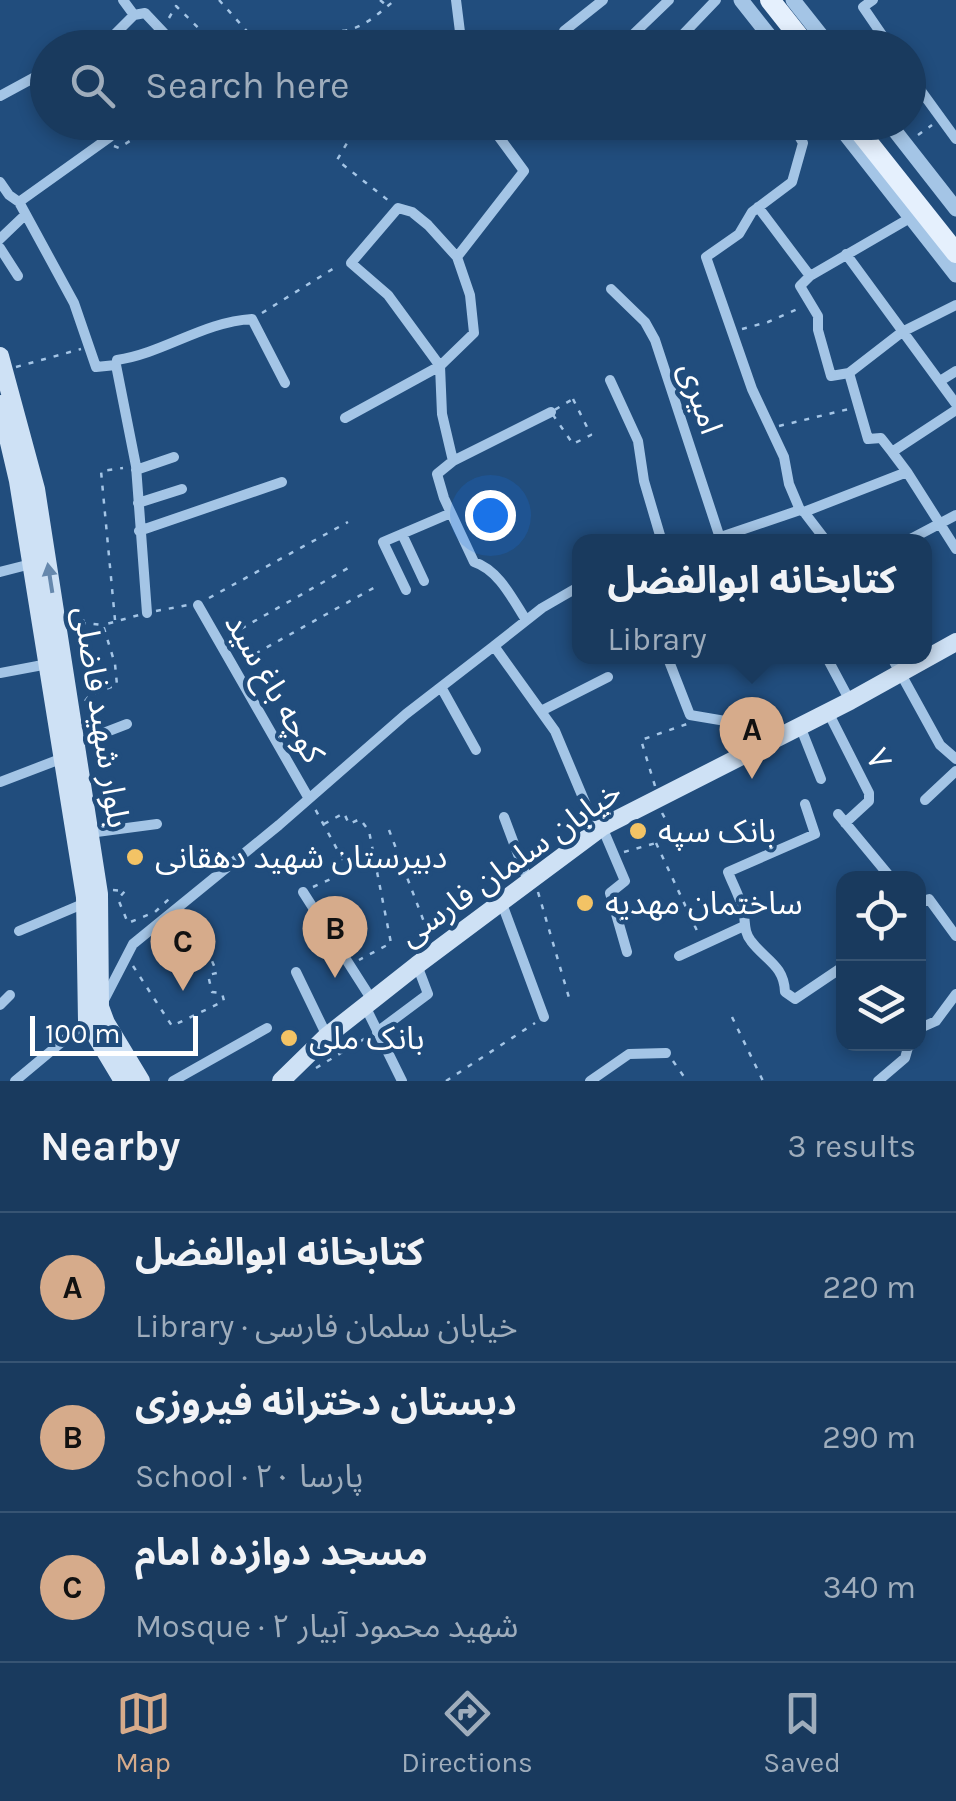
<!DOCTYPE html>
<meta charset="utf-8">
<style>
:root{--surface:#193a5e;--page:#224164;--text:#f1f3f6;--muted:#9fadbc;--line:#375473;--accent:#d6ab8b}
body{margin:0;font-family:Karla,"Noto Sans Arabic",sans-serif;background:var(--page);color:var(--text)}
.controls{position:absolute;right:30px;bottom:30px;display:grid;overflow:hidden;border-radius:20px;box-shadow:0 5px 15px #0003}
.controls button{width:90px;height:90px;display:grid;place-items:center;padding:0;border:0;border-bottom:2px solid var(--line);background:var(--surface);color:var(--text);font:50px sans-serif}
.scale{position:absolute;left:30px;bottom:25px;width:168px;box-sizing:border-box;padding-left:10px;border:5px solid #fff;border-top:0;font-size:28px;line-height:35px;white-space:nowrap;color:#fff;-webkit-text-stroke:8px #214d7d;paint-order:stroke}
.you{position:absolute;left:490px;top:515px;width:35px;height:35px;margin:-25px;border:8px solid #fff;border-radius:50%;background:#1a73e8;box-shadow:0 0 0 15px #1a73e833}
.badge{display:grid;place-items:center;width:65px;height:65px;border-radius:50%;background:var(--accent);color:#111;font-size:32px;font-weight:700}
.pin{position:absolute;translate:-50% -82px;filter:drop-shadow(0 2px 5px #0008)}
.pin::after{content:'';position:absolute;top:52px;width:35px;height:30px;background:inherit;clip-path:polygon(0 0,100% 0,50% 100%)}
.popup{position:absolute;left:572px;top:534px;width:360px;height:130px;box-sizing:border-box;display:grid;place-content:center;border-radius:20px;background:var(--surface);filter:drop-shadow(0 2px 8px #0005);font-size:32px;white-space:nowrap;color:var(--muted)}
.popup b{font-size:38px;color:var(--text)}
.popup::after{content:'';position:absolute;left:50%;top:100%;margin-left:-20px;border:20px solid transparent;border-top-color:var(--surface)}
.list{margin:0;padding:0;list-style:none}
h2{display:flex;justify-content:space-between;align-items:center;height:130px;margin:0;padding:0 40px;font-size:42px}
h2 small{font-size:32px;font-weight:400;color:var(--muted)}
.list li{display:grid;grid-template-columns:65px 1fr auto;gap:30px;align-items:center;box-sizing:border-box;height:150px;padding:0 40px;border-top:2px solid var(--line)}
.list b{display:block;font-size:38px;white-space:nowrap}
.list p{margin:0;font-size:32px;white-space:nowrap;color:var(--muted)}
.list em{font-size:32px;font-style:normal;color:var(--muted)}
.icon{flex:none;width:55px;height:55px;fill:none;stroke:currentColor;stroke-width:2;stroke-linecap:round;stroke-linejoin:round}
.map{position:relative;flex:none;width:956px;height:1081px;overflow:hidden}
.search{position:absolute;background:var(--surface);box-shadow:0 5px 15px #0003;left:30px;right:30px;top:30px;height:110px;display:flex;align-items:center;gap:25px;box-sizing:border-box;padding:0 35px;border-radius:55px;color:var(--muted);font-size:38px}
.sheet{height:580px;background:var(--surface)}
nav{display:flex;justify-content:space-around;align-items:center;box-sizing:border-box;height:140px;border-top:2px solid var(--line);background:var(--surface);font-size:28px;color:var(--muted)}
nav a{display:grid;justify-items:center;gap:5px}
nav .on{color:var(--accent)}
.map>svg:first-child{display:block}
.lines{fill:none;stroke-linecap:round;stroke-linejoin:round}
.path{stroke:#a4c5e6;stroke-width:2.5;stroke-dasharray:5 8;stroke-linecap:butt}
.minor{stroke:#a4c5e6;stroke-width:10}
.tertiary{stroke:#a4c5e6;stroke-width:15}
.secondary{stroke:#cee1f5;stroke-width:18}
.primary{stroke:#e5f0fd;stroke-width:20}
.oneway{fill:#6688ad}
.poi-dot{fill:#f3c365;stroke:#214d7d;stroke-width:4}
.labels{text-anchor:middle;stroke-width:9;stroke-linejoin:round;paint-order:stroke}
.street-label{font-size:32px;fill:#fff;stroke:#214d7d}
.poi-label{font-size:32px;fill:#fff;stroke:#214d7d;text-anchor:start}
</style>
<div class="map">
<svg width="956" height="1081" viewBox="0 0 956 1081">
<rect width="100%" height="100%" fill="#214d7d"/>
<g class="lines">
<path class="path" d="M219,0L262,48
M380,0L386,5
M169,18L176,6L219,48
M324,48L339,31C361,31 379,13 395,0
M345,122L353,133L337,160L389,201
M918,135L932,125
M114,146L119,148L150,128L147,122
M262,313L339,265
M742,329L768,322L800,308
M16,367L81,349
M573,399L591,435L573,444L551,412Z
M779,426L849,409
M209,598L348,522
M68,610L79,606L84,623L102,625
M156,611L188,605
M115,620L101,471L123,468
M230,635L350,567
M244,660L377,586
M85,701L90,695L117,685L115,664L103,625L139,615
M655,786L641,740L687,724
M324,824L344,813L349,824L360,819L369,831L391,943L359,960
M389,830L429,935
M656,843L700,937
M624,852L656,843L667,834L668,824L661,811
M313,887L349,871L314,807
M113,890L125,891L118,899L128,923L155,912L169,899
M538,892L570,1001
M133,966L172,1026L224,1001L222,993L212,992L208,975L217,973L212,961L206,963L183,919
M732,1017L763,1081
M673,1061L687,1081
M316,1068L369,1036
M446,1081L535,1023"/>
<path class="minor" d="M123,0L134,15
M456,0L462,48
M873,0L863,7L891,48
M564,31L603,0
M101,48L134,15L145,13L178,48
M619,48L669,0
M670,48L716,0
M908,73L956,139
M0,96L48,70
M791,122L803,143L792,182L752,212L739,234L706,257L752,389L784,457L789,484L800,510
M0,182L9,195L19,202L74,303L96,367L116,365L136,466L147,613
M19,202L110,137L103,122
M758,207L810,276
M0,239L25,215
M0,248L18,276
M846,254L956,404
M457,257L524,171L488,122
M611,289L645,322L655,340L720,538
M116,365L117,360C164,353 203,322 252,319L285,383
M849,373L831,376L818,330V316L800,286L810,276L910,218
M610,380L638,441L644,481L662,542
M940,381L956,371
M345,418L440,366L388,295L351,263L398,208L412,212L428,225L457,257L470,295L474,333L440,366L442,414L453,461L437,474L444,498L474,562C499,570 513,600 526,620
M892,452L881,438L868,439L849,373L902,332L956,305
M453,461L551,412
M136,470L174,457
M907,472L892,452L956,410
M138,503L182,489
M804,512L827,542
M139,531L282,482
M402,534L424,581
M706,542L800,510L804,512L907,472L956,549
M905,542L956,515
M0,572L31,564
M580,586L542,608L494,646L555,731L597,831
M406,590L383,542L451,513
M198,605L308,797
M667,656L690,715L785,731
M826,656L850,701
M891,656L940,745L956,759
M0,673L48,664
M441,687L476,750
M543,710L608,677
M828,712L869,793V801L845,823
M800,726L821,779
M75,744L127,724
M0,782L63,758
M925,800L956,771
M805,804L815,834L728,872C733,885 740,897 743,910C746,921 743,931 751,941C765,960 784,965 785,992L795,999L844,966
M838,814L891,878
M504,817L528,881
M602,827L625,881L610,893L627,952
M89,833L157,824
M303,892L372,1000
M501,901L544,1017
M918,904L929,899L956,936
M19,931L85,903
M679,956L744,926
M296,972L327,1036
M103,1002L133,944L279,825L406,714L494,646
M0,1005L10,995
M365,1006L402,1081
M918,1029L936,1021L956,994
M377,1032L428,994L417,965
M15,1081L87,1021
M173,1081L267,1028
M590,1081L629,1054L666,1053
M878,1081L905,1058L909,1044"/>
<path class="tertiary" d="M741,0L779,48
M793,0L831,48
M836,122L956,275
M888,122L956,209"/>
<path class="secondary" d="M0,356L36,489L99,894L100,1007L106,1023L141,1081
M0,404L18,481L85,897L87,1021L123,1081
M281,1081L327,1036L417,965L602,827L850,701L956,642"/>
<path class="primary" d="M770,0L808,48
M852,122L956,253"/>
</g>
<defs><path id="oneway-solid" d="M-6-.8H1V-3.2L6.5 0L1 3.2V.8H-6Z" transform="scale(2.5)"/></defs>
<use class="oneway" href="#oneway-solid" transform="translate(50 578) rotate(-99)"/>
<g class="poi-dot">
<circle cx="638" cy="831" r="10"/>
<circle cx="135" cy="857" r="10"/>
<circle cx="585" cy="903" r="10"/>
<circle cx="289" cy="1038" r="10"/>
</g>
<g class="labels">
<g class="street-label">
<text transform="translate(701 398) rotate(71)" y="11">امیری</text>
<text transform="translate(275 688) rotate(60)" y="11">کوچه باغ سید</text>
<text transform="translate(102 717) rotate(81)" y="11">بلوار شهید فاضلی</text>
<text transform="translate(879 759) rotate(62)" y="11">۷</text>
<text transform="translate(510 863) rotate(-35)" y="11">خیابان سلمان فارسی</text>
</g>
<g class="poi-label">
<text x="658" y="842">بانک سپه</text>
<text x="155" y="868">دبیرستان شهید دهقانی</text>
<text x="605" y="914">ساختمان مهدیه</text>
<text x="309" y="1049">بانک ملی</text>
</g>
</g>
</svg>
<div class="controls">
<button><svg class="icon" aria-label="locate" viewBox="0 0 24 24"><circle cx="12" cy="12" r="6"/><path d="M12 2v4M12 18v4M2 12h4M18 12h4"/></svg></button>
<button><svg class="icon" aria-label="layers" viewBox="0 0 24 24"><path d="M12 4l9 5-9 5-9-5zM3 14l9 5 9-5"/></svg></button>
</div>
<div class="scale">100 m</div>
<div class="you"></div>
<div class="pin badge" style="left:752px;top:779px">A</div>
<div class="popup"><b>کتابخانه ابوالفضل</b>Library</div>
<div class="pin badge" style="left:335px;top:978px">B</div>
<div class="pin badge" style="left:183px;top:991px">C</div>
<div class="search"><svg class="icon" aria-label="search" viewBox="0 0 24 24"><circle cx="10" cy="10" r="6"/><path d="M15 15l6 6"/></svg>Search here</div>
</div>
<section class="sheet">
<h2>Nearby<small>3 results</small></h2>
<ul class="list">
<li><span class="badge">A</span><div><b>کتابخانه ابوالفضل</b><p>Library · خیابان سلمان فارسی</p></div><em>220 m</em></li>
<li><span class="badge">B</span><div><b>دبستان دخترانه فیروزی</b><p>School · پارسا ۲۰</p></div><em>290 m</em></li>
<li><span class="badge">C</span><div><b>مسجد دوازده امام</b><p>Mosque · شهید محمود آبیار ۲</p></div><em>340 m</em></li>
</ul>
</section>
<nav>
<a class="on"><svg class="icon" aria-label="map" viewBox="0 0 24 24"><path d="M3 6l6-2 6 2 6-2v14l-6 2-6-2-6 2zM9 4v14M15 6v14"/></svg>Map</a>
<a><svg class="icon" aria-label="directions" viewBox="0 0 24 24"><path d="M12 3l9 9-9 9-9-9zM9 14v-3h6M13 9l2 2-2 2"/></svg>Directions</a>
<a><svg class="icon" aria-label="saved" viewBox="0 0 24 24"><path d="M7 4h10v16l-5-4-5 4z"/></svg>Saved</a>
</nav>
